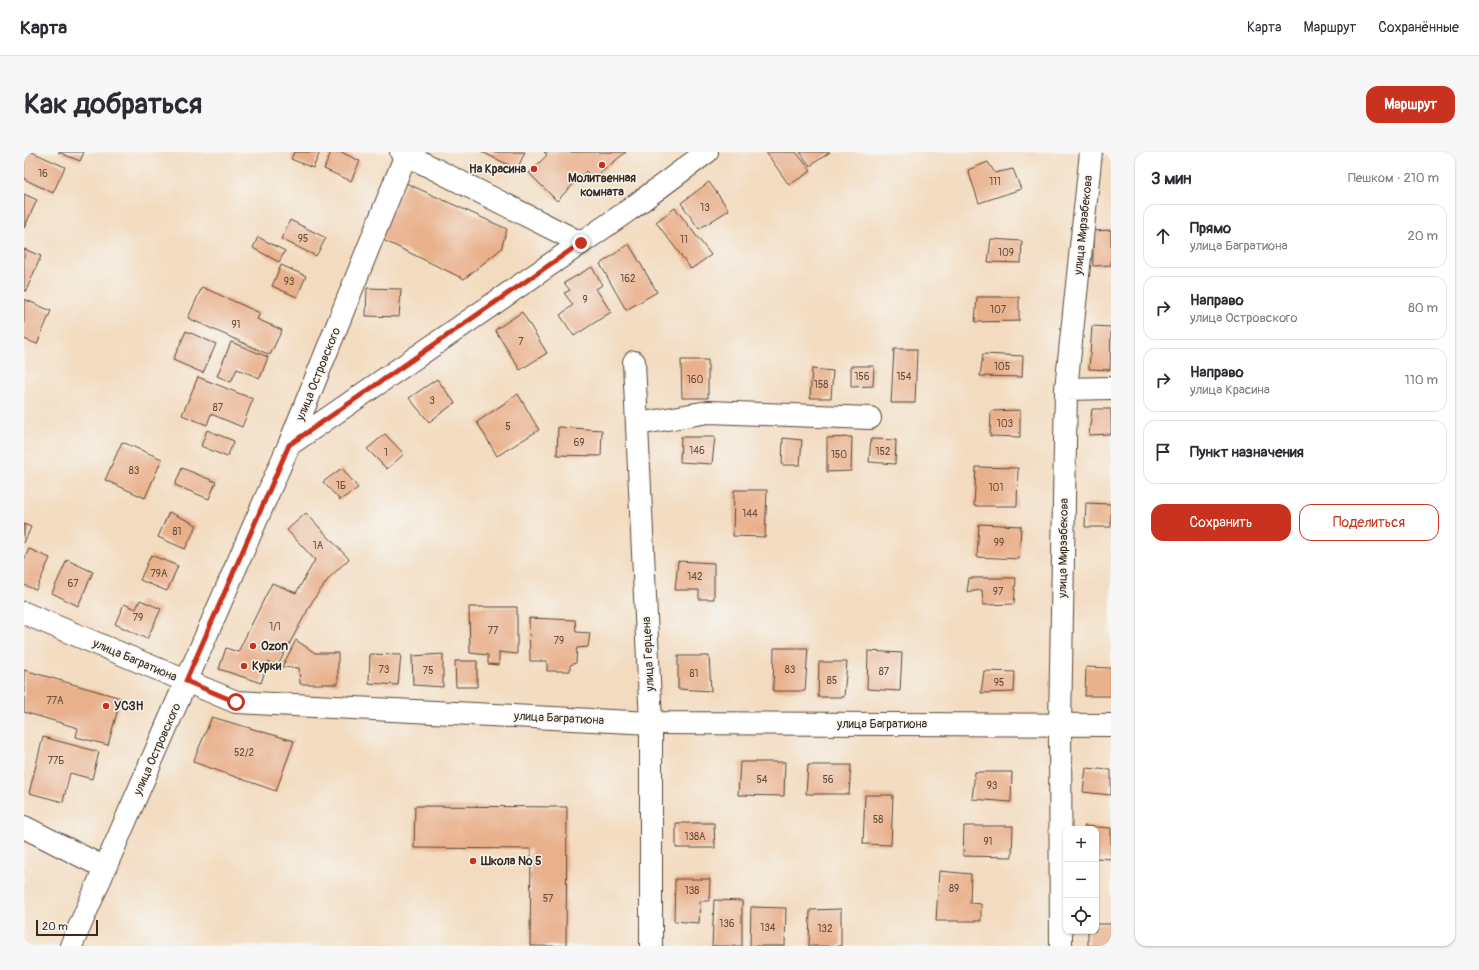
<!DOCTYPE html>
<html lang="ru">
<meta charset="utf-8">
<style>
:root{--surface:#fff;--page:#f7f7f7;--text:#2b2b33;--muted:#7c7c81;--line:#e1e1e2;--accent:#c8321e}
body{margin:0;font-family:Pangolin,sans-serif;background:var(--page);color:var(--text)}
.controls{position:absolute;right:12px;bottom:12px;display:grid;overflow:hidden;border-radius:8px;box-shadow:0 1px 3px #0004}
.controls button{width:36px;height:36px;display:grid;place-items:center;padding:0;border:0;border-bottom:1px solid var(--line);background:var(--surface);color:var(--text);font:20px sans-serif}
.scale{position:absolute;left:12px;bottom:10px;width:62px;box-sizing:border-box;padding-left:4px;border:2px solid #3b2a1e;border-top:0;font-size:11px;line-height:14px;white-space:nowrap;color:#3b2a1e;-webkit-text-stroke:3px #f6f6f2;paint-order:stroke}
.stop{position:absolute;width:12px;height:12px;margin:-9px;border:3px solid #c8321e;border-radius:50%;background:#fff}
.stop.end{background:#c8321e;border-color:#fff;box-shadow:0 1px 4px #0008}
.list{margin:0;padding:0;list-style:none}
h2{display:flex;justify-content:space-between;align-items:center;height:52px;margin:0;padding:0 16px;font-size:17px}
h2 small{font-size:13px;font-weight:400;color:var(--muted)}
.list li{display:grid;grid-template-columns:26px 1fr auto;gap:12px;align-items:center;box-sizing:border-box;height:64px;margin:0 8px 8px;padding:0 8px;border:1px solid var(--line);border-radius:12px}
.list b{display:block;font-size:15px;white-space:nowrap}
.list p{margin:0;font-size:13px;white-space:nowrap;color:var(--muted)}
.list em{font-size:13px;font-style:normal;color:var(--muted)}
.actions{display:flex;gap:8px;padding:12px 16px}
.actions a{flex:1;padding:9px 0;border:1px solid var(--accent);border-radius:12px;text-align:center;font-size:14px;color:var(--accent)}
.actions .main{background:var(--accent);color:#fff}
.icon{flex:none;width:22px;height:22px;fill:none;stroke:currentColor;stroke-width:2;stroke-linecap:round;stroke-linejoin:round}
.map{position:relative;flex:none;width:1087px;height:794px;overflow:hidden;border-radius:12px}
header{display:flex;align-items:center;gap:24px;box-sizing:border-box;height:56px;padding:0 20px;background:var(--surface);border-bottom:1px solid var(--line)}
header strong{font-size:19px}
nav{display:flex;gap:22px;margin-inline-start:auto;font-size:14px}
.intro{display:flex;align-items:center;justify-content:space-between;box-sizing:border-box;height:96px;padding:0 24px}
h1{margin:0;font-size:28px}
.button{padding:10px 18px;border-radius:12px;background:var(--accent);color:#fff;font-size:14px;font-weight:700}
main{display:flex;gap:24px;padding:0 24px}
aside{flex:1;background:var(--surface);border-radius:12px;box-shadow:0 1px 3px #0004}
.map>svg:first-child{display:block}
.building{fill:#e9b08c}
.lines{fill:none;stroke-linecap:round;stroke-linejoin:round}
.minor-casing{stroke:#574536;stroke-width:24}
.major-casing{stroke:#574536;stroke-width:24}
.minor{stroke:#fff;stroke-width:22}
.major{stroke:#fff;stroke-width:22}
.route{stroke:#c8321e;stroke-width:5}
.poi-dot{fill:#c8321e;stroke:#f6f6f2;stroke-width:1.5}
.labels{text-anchor:middle;stroke-width:3;stroke-linejoin:round;paint-order:stroke}
.number-label{font-size:10px;fill:#664c3a}
.poi-label{font-size:12px;font-weight:bold;fill:#3b2a1e;stroke:#f6f6f2;text-anchor:start}
.street-label{font-size:12px;fill:#3b2a1e;stroke:#f6f6f2}
</style>
<header>
<strong>Карта</strong>
<nav><a>Карта</a><a>Маршрут</a><a>Сохранённые</a></nav>
</header>
<div class="intro"><h1>Как добраться</h1><a class="button">Маршрут</a></div>
<main>
<div class="map">
<svg width="1087" height="794" viewBox="0 0 1087 794">
<rect width="100%" height="100%" fill="#f6f6f2"/>
<filter id="ink" filterUnits="userSpaceOnUse"><feTurbulence type="fractalNoise" baseFrequency=".025" numOctaves="2"/><feDisplacementMap in="SourceGraphic" scale="8" xChannelSelector="R" yChannelSelector="G"/><feConvolveMatrix kernelMatrix="1 2 1 2 8 2 1 2 1" color-interpolation-filters="sRGB"/></filter>
<filter id="wash" filterUnits="userSpaceOnUse"><feTurbulence type="fractalNoise" baseFrequency=".012" numOctaves="4" result="noise"/><feDisplacementMap in="SourceGraphic" scale="16" xChannelSelector="R" yChannelSelector="G"/><feGaussianBlur stdDeviation="0.9" result="paint"/><feColorMatrix in="noise" values="0 0 0 0 0 0 0 0 0 0 0 0 0 0 0 0 0 1.4 0 .05"/><feComposite in="paint" operator="in"/></filter>
<g filter="url(#wash)">
<rect width="100%" height="100%" fill="#f3dbbf"/>
<g id="blocks">
<path class="building" d="M3,0H8L41,15L29,41L0,27V6Z
M34,0H60L56,9Z
M270,0H296L289,16L267,7Z
M307,0H317L336,9L327,29L300,17Z
M458,0H501L493,17Z
M520,0H602L569,27L562,19L533,49L505,21L523,3Z
M742,0H772L787,19L765,33Z
M776,0H806L786,14Z
M964,10L971,21L989,17L997,37L955,51L944,18Z
M685,30L705,58L675,77L657,51Z
M382,31L483,77L477,97L440,127L355,86Z
M0,42L13,48L0,76Z
M651,56L687,103L667,117L632,70Z
M266,68L302,86L292,104L257,87Z
M1087,78V113L1069,114V79Z
M234,85L261,99L255,110L229,96Z
M967,87L998,89L997,111L964,110Z
M605,92L633,140L602,158L576,112Z
M0,97L17,104L2,139H0Z
M257,113L282,124L273,145L248,134Z
M568,115L578,133L572,137L587,160L550,184L536,163L549,153L540,141L546,138L540,131Z
M178,135L236,161L233,167L258,178L246,203L164,166Z
M343,136L377,137L375,165L342,164Z
M953,145H995V169L951,170Z
M0,147L27,159L13,192L0,187Z
M498,160L523,201L496,218L471,178Z
M1068,174L1087,175L1086,218L1065,217Z
M162,179L192,192L179,221L149,208Z
M207,190L244,205L236,226L213,217L207,230L193,224Z
M870,197H893L891,251H867Z
M959,202L999,204L998,225L956,224Z
M657,208H684V246H658Z
M827,214H850L849,234L827,235Z
M788,217L809,219L807,246H786Z
M174,225L229,247L218,275L187,262L183,273L158,263Z
M413,227L431,251L405,270L385,246Z
M494,242L515,278L473,304L453,270Z
M1068,257H1087V282L1065,283Z
M996,258V285L966,284L967,259Z
M534,275L578,278L577,304L533,303Z
M183,278L210,289L203,305L177,294Z
M361,282L380,302L363,317L343,297Z
M657,285H691L688,312L656,310Z
M828,285L827,319L803,320V286Z
M759,286L778,288L776,313H758Z
M847,287L872,288L871,312L845,310Z
M98,290L138,307L121,346L81,328Z
M952,315L994,316L993,354H950Z
M158,316L192,330L185,347L151,333Z
M318,316L334,336L316,348L299,330Z
M710,338H743L741,385L709,384Z
M1062,351L1087,352V375H1061Z
M145,360L173,373L161,397L134,385Z
M282,361L325,407L306,425L289,448L254,513L244,510L237,531L195,517L202,496L214,500L248,431L272,441L291,408L263,378Z
M0,372L7,375L0,391Z
M955,372L997,374L995,407L953,405Z
M5,397L26,406L12,438L0,433V408Z
M127,403L154,414L143,439L116,428Z
M43,408L69,420L54,454L28,441Z
M654,409L690,411V447H675V438H651Z
M945,426H992L990,452L959,453L958,438L943,440Z
M116,448L137,457L123,487L91,472L100,452L112,457Z
M445,455H493V502L475,500V513L464,512V503L446,501Z
M505,466L551,468L552,480L566,481L564,495L553,496L552,511L546,513V519H523V509H506Z
M272,488L291,501H314V532H276L275,516L258,515Z
M750,496H784L781,539H749Z
M844,499L878,501L876,539L843,537Z
M346,502L377,503L374,533L345,531Z
M419,502V535L389,533L388,504Z
M654,504H685L687,539L654,537Z
M431,509H453V535H432Z
M795,510H823L820,545H794Z
M1062,515L1087,516V544H1061Z
M0,518L97,546L84,593L52,585L54,576L0,560Z
M960,519L991,520L990,540L957,541Z
M188,565L270,589L252,639L169,610Z
M19,585L75,600L68,627L46,621L39,650L5,641Z
M716,610H761L760,644L714,643Z
M784,613H827L825,642H782Z
M1062,616L1087,618V643L1059,640Z
M951,620H988L987,650L948,647Z
M841,643H869L867,693L839,692Z
M391,654L543,655L542,794H506L507,697L390,696Z
M652,671H690L691,696H652Z
M940,674H989L988,705L939,704Z
M1060,674L1087,676V707L1072,706V677H1060Z
M915,719L947,722L946,751L957,752V769H912Z
M651,727H686L685,749H676L675,771L650,769Z
M690,748L718,749V794H688Z
M727,755L762,756L761,794H726Z
M817,757V794H785L786,758Z
M1072,772H1087V794H1064V779H1072Z"/>
</g>
</g>
<g filter="url(#ink)">
<use href="#blocks" fill-opacity="0" stroke="#574536" stroke-width="1"/>
<g class="lines">
<defs>
<path id="minor" d="M377,0L557,91
M610,210L627,571V794
M1042,237L1087,236
M614,272L684,260L846,266
M265,293L605,58L683,0
M0,675L81,716
M47,794L265,293L383,0
M1037,794L1036,573L1042,237L1067,0"/>
<path id="major" d="M0,461L212,550L627,571L1087,573"/>
</defs>
<use href="#minor" class="minor-casing"/>
<use href="#major" class="major-casing"/>
<use href="#minor" class="minor"/>
<use href="#major" class="major"/>
</g>
</g>
<g class="lines" filter="url(#ink)">
<path class="route" d="M212,550L162,529L265,293L557,91"/>
</g>
<g class="poi-dot">
<circle cx="578" cy="13" r="4"/>
<circle cx="510" cy="17" r="4"/>
<circle cx="229" cy="494" r="4"/>
<circle cx="220" cy="514" r="4"/>
<circle cx="82" cy="554" r="4"/>
<circle cx="449" cy="709" r="4"/>
</g>
<g class="labels">
<g class="number-label">
<text x="19" y="25">16</text>
<text x="971" y="33">111</text>
<text x="681" y="59">13</text>
<text x="279" y="90">95</text>
<text x="660" y="91">11</text>
<text x="982" y="104">109</text>
<text x="604" y="130">162</text>
<text x="265" y="133">93</text>
<text x="561" y="151">9</text>
<text x="974" y="161">107</text>
<text x="212" y="176">91</text>
<text x="497" y="193">7</text>
<text x="978" y="218">105</text>
<text x="838" y="228">156</text>
<text x="880" y="228">154</text>
<text x="671" y="231">160</text>
<text x="797" y="236">158</text>
<text x="408" y="252">3</text>
<text x="194" y="259">87</text>
<text x="981" y="275">103</text>
<text x="484" y="278">5</text>
<text x="555" y="294">69</text>
<text x="673" y="302">146</text>
<text x="859" y="303">152</text>
<text x="362" y="304">1</text>
<text x="815" y="306">150</text>
<text x="110" y="322">83</text>
<text x="317" y="337">1Б</text>
<text x="972" y="339">101</text>
<text x="726" y="365">144</text>
<text x="153" y="383">81</text>
<text x="975" y="394">99</text>
<text x="294" y="397">1А</text>
<text x="135" y="425">79А</text>
<text x="671" y="428">142</text>
<text x="49" y="435">67</text>
<text x="974" y="443">97</text>
<text x="114" y="469">79</text>
<text x="251" y="478">1/1</text>
<text x="469" y="482">77</text>
<text x="535" y="492">79</text>
<text x="360" y="521">73</text>
<text x="766" y="521">83</text>
<text x="404" y="522">75</text>
<text x="860" y="523">87</text>
<text x="670" y="525">81</text>
<text x="808" y="532">85</text>
<text x="975" y="534">95</text>
<text x="31" y="552">77А</text>
<text x="220" y="604">52/2</text>
<text x="32" y="612">77Б</text>
<text x="738" y="631">54</text>
<text x="804" y="631">56</text>
<text x="968" y="637">93</text>
<text x="854" y="671">58</text>
<text x="671" y="688">138А</text>
<text x="964" y="693">91</text>
<text x="930" y="740">89</text>
<text x="668" y="742">138</text>
<text x="524" y="750">57</text>
<text x="703" y="775">136</text>
<text x="744" y="779">134</text>
<text x="801" y="780">132</text>
</g>
<g class="poi-label">
<text x="502" y="21" text-anchor="end">На Красина</text>
<text x="578" y="30" text-anchor="middle">Молитвенная<tspan x="578" dy="14">комната</tspan></text>
<text x="237" y="498">Ozon</text>
<text x="228" y="518">Курки</text>
<text x="90" y="558">УСЗН</text>
<text x="457" y="713">Школа № 5</text>
</g>
<g class="street-label">
<text transform="translate(1059 73) rotate(-84)" y="4">улица Мирзабекова</text>
<text transform="translate(294 222) rotate(-68)" y="4">улица Островского</text>
<text transform="translate(1039 396) rotate(-89)" y="4">улица Мирзабекова</text>
<text transform="translate(624 502) rotate(-93)" y="4">улица Герцена</text>
<text transform="translate(111 508) rotate(23)" y="4">улица Багратиона</text>
<text transform="translate(535 566) rotate(3)" y="4">улица Багратиона</text>
<text x="858" y="576">улица Багратиона</text>
<text transform="translate(133 597) rotate(-66)" y="4">улица Островского</text>
</g>
</g>
</svg>
<div class="controls">
<button>+</button>
<button>−</button>
<button><svg class="icon" aria-label="locate" viewBox="0 0 24 24"><circle cx="12" cy="12" r="6"/><path d="M12 2v4M12 18v4M2 12h4M18 12h4"/></svg></button>
</div>
<div class="scale">20 m</div>
<div class="stop" style="left:212px;top:550px"></div>
<div class="stop end" style="left:557px;top:91px"></div>
</div>
<aside>
<h2>3 мин<small>Пешком · 210 m</small></h2>
<ul class="list">
<li><svg class="icon" aria-label="ahead" viewBox="0 0 24 24"><path d="M12 20V5M6 11l6-6 6 6"/></svg><div><b>Прямо</b><p>улица Багратиона</p></div><em>20 m</em></li>
<li><svg class="icon" aria-label="right" viewBox="0 0 24 24"><path d="M7 20v-9h11M14 6l5 5-5 5"/></svg><div><b>Направо</b><p>улица Островского</p></div><em>80 m</em></li>
<li><svg class="icon" aria-label="right" viewBox="0 0 24 24"><path d="M7 20v-9h11M14 6l5 5-5 5"/></svg><div><b>Направо</b><p>улица Красина</p></div><em>110 m</em></li>
<li><svg class="icon" aria-label="arrive" viewBox="0 0 24 24"><path d="M6 21V4h12l-3 4 3 4H6"/></svg><div><b>Пункт назначения</b></div></li>
</ul>
<div class="actions"><a class="main">Сохранить</a><a>Поделиться</a></div>
</aside>
</main>
